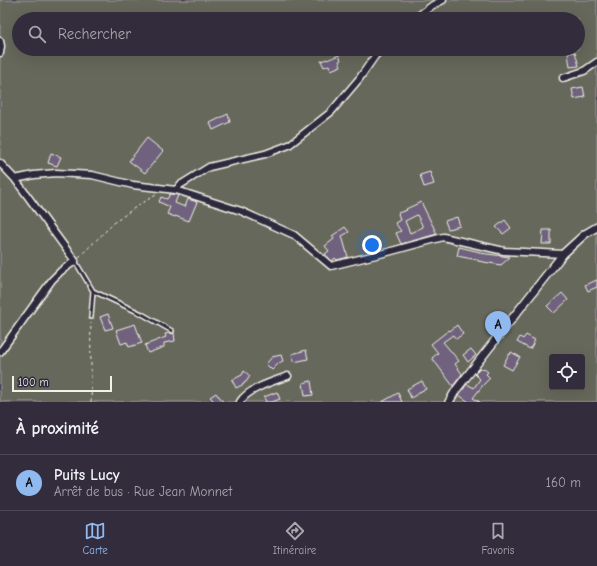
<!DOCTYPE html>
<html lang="fr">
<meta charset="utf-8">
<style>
:root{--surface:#322c3c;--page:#3d3847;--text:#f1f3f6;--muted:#a8a7af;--line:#4d4856;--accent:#90b9f0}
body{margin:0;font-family:"Comic Neue",sans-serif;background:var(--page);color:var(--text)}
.controls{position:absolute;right:12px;bottom:12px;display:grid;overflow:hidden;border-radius:4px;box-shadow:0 4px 16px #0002}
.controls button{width:36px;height:36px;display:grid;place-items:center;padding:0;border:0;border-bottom:1px solid var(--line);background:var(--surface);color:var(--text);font:20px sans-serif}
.scale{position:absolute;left:12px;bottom:10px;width:100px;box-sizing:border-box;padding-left:4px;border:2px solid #f4f1e8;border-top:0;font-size:11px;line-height:14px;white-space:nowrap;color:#f4f1e8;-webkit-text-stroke:3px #2f2a3d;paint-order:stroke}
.you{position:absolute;left:372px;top:245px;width:14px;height:14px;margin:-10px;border:3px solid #fff;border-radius:50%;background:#1a73e8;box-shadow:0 0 0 6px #1a73e833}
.badge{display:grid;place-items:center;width:26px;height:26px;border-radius:50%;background:var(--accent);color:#111;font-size:13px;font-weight:700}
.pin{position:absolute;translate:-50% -33px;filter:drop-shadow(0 1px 2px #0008)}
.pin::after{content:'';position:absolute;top:21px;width:14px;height:12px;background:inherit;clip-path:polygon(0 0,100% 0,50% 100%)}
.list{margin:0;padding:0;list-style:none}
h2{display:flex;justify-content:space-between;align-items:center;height:52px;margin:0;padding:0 16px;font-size:17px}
h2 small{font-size:13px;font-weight:400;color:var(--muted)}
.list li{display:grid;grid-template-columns:26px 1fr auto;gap:12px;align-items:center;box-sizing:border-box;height:56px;padding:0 16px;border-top:1px solid var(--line)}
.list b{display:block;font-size:15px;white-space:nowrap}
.list p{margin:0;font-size:13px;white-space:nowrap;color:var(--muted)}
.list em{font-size:13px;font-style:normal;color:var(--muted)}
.icon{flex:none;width:22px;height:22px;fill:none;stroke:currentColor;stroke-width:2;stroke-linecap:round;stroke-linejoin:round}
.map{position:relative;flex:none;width:597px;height:402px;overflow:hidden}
.search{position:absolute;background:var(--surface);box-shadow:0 4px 16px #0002;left:12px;right:12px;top:12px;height:44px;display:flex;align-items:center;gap:10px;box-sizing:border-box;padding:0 14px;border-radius:22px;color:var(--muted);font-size:15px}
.sheet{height:108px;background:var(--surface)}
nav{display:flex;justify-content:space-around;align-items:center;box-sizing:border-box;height:56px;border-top:1px solid var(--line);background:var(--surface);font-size:11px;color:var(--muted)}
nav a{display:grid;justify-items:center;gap:2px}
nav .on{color:var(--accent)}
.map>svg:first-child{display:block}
.green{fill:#65685a;stroke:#acaca1;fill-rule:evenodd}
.building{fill:#70627e;stroke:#f4f1e8;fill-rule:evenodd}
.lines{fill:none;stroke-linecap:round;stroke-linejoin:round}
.service-casing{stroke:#f4f1e8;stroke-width:6}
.minor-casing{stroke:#f4f1e8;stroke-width:9}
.tertiary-casing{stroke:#f4f1e8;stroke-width:10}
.path{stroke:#f4f1e8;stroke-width:1;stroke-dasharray:3 3;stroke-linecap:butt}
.service{stroke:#2f2a3d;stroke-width:3}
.minor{stroke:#2f2a3d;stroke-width:6}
.tertiary{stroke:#2f2a3d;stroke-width:7}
</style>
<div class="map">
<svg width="597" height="402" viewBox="0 0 597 402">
<rect width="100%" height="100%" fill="#423b50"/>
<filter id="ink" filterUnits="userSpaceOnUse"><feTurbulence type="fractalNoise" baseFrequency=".025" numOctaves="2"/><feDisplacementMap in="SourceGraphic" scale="8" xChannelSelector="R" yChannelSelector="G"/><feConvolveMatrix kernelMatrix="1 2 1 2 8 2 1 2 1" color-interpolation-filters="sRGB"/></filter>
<g filter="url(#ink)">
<path class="green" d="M0,0H597V402H0ZM19,19H578V49H19ZM552,357H582V387H552Z"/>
<path class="building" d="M575,52L579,66L570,67L568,53Z
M339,55L341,60L339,61L341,66L331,70L329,65L324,67L321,61L327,59V60Z
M583,87L585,97L574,99L572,89Z
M228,114L230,122L213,130L210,123Z
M147,138L163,151L145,173L129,161Z
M51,153L61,157L57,166L48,163Z
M430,172L434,184L424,187L420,175Z
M170,194L178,195L175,203L185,207L188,199L197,202L189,221L175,216V217L167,214L170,207L159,202L161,197L167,199Z
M421,202L437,234L401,244L396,233L401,231L395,223L400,220L398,213L407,210L406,209ZM417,215L423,227L410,233L405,221Z
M457,217L460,226L448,229L445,221Z
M505,220L511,228L503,234L496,227Z
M345,227L349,232L342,236L348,257L337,260L335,258L332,261L325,254L329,251L325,246L334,239L332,236Z
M543,230H551V244H542Z
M459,247L480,252V253L510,257L501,265L478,261V260L457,256Z
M597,280V287L588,291L585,285Z
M562,293L568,300L554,313L547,306Z
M108,314L113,328L105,330L100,317Z
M135,324L142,343L129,347L127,342L121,344L116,330Z
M457,325L463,334L456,339L453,335L443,342L459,361L455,364L462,374L453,386L432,358L438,353L431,344L449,330L450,331Z
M170,333H174L175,341L164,343V347L148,353L145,345L166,337L165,334Z
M526,335L535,340L530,349L517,342L520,337L523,339Z
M471,349L476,355L468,362L463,355Z
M306,350L308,359L294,362L292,354Z
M511,352L520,357L512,370L503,365L509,354L510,355Z
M281,355L283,361L279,363L272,370L266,364L272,357Z
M479,368L482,370L483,368L488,372L486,374L490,378L483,385L473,398L480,402H469L459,395L467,384L474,388L480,379L475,374Z
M244,371L250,376L246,382L244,383V384L236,388L232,380L242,375Z
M311,381L313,395L305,396L303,383Z
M422,381L426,389L419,392V393L411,398L407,389Z
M277,392L280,399L272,402H266L264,397Z
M216,393L218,396H219L223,402H210L213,400L210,397Z
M398,393L402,402H382Z"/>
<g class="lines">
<defs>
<path id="service" d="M75,261L93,291L91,317
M93,291L142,314L172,331"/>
<path id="minor" d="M414,19L433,5L443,0
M0,41L1,46L0,53
M563,78L584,71L597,62
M0,163L15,179L75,261L61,271L52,280L0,352
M15,179L34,175L56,173L92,175L133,185L176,190L241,211L294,235L331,266L388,252L443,237L504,251L563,254
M176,190L180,185L209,167L265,154L289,145L331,112L359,79L375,56L382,49
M240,402C247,389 274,381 288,376"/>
<path id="tertiary" d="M449,402L456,390L563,254L585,234L597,227"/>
</defs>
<use href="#service" class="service-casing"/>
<use href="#minor" class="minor-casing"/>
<use href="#tertiary" class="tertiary-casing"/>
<path class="path" d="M79,257L115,222L140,204L156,195
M91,402C92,376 90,349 91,323"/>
<use href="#service" class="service"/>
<use href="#minor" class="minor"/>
<use href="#tertiary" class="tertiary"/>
</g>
</g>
</svg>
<div class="controls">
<button><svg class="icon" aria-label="locate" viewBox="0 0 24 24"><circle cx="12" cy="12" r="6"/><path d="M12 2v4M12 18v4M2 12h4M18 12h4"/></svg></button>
</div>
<div class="scale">100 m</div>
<div class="you"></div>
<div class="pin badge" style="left:498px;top:344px">A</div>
<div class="search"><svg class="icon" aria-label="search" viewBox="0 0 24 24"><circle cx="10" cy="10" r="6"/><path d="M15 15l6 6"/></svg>Rechercher</div>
</div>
<section class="sheet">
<h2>À proximité<small></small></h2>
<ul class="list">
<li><span class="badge">A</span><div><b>Puits Lucy</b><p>Arrêt de bus · Rue Jean Monnet</p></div><em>160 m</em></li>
</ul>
</section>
<nav>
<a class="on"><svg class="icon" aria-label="map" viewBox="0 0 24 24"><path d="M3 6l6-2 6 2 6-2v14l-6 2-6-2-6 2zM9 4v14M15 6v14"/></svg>Carte</a>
<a><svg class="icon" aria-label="directions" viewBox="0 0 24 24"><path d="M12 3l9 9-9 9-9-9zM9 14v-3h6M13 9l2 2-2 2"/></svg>Itinéraire</a>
<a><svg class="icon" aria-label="saved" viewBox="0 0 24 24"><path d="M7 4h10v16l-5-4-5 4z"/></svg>Favoris</a>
</nav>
